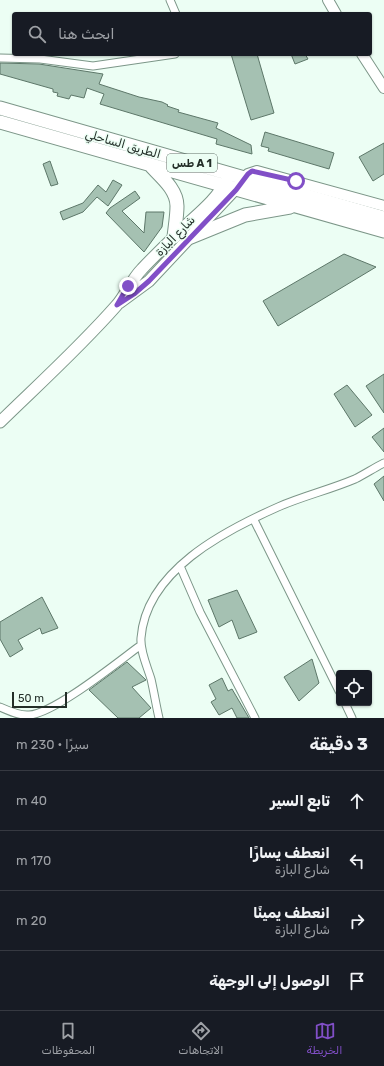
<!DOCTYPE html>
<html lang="ar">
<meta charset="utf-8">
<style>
:root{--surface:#171b24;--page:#242831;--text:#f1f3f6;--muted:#9ea1a6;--line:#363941;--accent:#814fc7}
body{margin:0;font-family:Rubik,Vazirmatn,sans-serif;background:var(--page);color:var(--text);direction:rtl}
.controls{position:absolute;right:12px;bottom:12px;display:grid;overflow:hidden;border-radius:4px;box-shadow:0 1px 3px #0004}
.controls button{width:36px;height:36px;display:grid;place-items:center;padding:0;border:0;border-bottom:1px solid var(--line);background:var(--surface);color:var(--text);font:20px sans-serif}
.scale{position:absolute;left:12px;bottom:10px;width:55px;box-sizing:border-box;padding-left:4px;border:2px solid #232e28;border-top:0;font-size:11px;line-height:14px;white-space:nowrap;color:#232e28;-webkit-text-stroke:3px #ecfef4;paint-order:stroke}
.stop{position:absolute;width:12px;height:12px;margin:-9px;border:3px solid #814fc7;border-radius:50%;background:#fff}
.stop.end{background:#814fc7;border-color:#fff;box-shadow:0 1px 4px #0008}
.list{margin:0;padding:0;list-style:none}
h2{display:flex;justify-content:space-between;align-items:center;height:52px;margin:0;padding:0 16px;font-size:17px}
h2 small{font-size:13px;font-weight:400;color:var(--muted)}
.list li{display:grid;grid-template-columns:26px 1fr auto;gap:12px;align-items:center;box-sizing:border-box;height:60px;padding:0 16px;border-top:1px solid var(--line)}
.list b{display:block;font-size:15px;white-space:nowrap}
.list p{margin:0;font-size:13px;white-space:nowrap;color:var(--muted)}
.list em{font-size:13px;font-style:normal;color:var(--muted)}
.icon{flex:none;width:22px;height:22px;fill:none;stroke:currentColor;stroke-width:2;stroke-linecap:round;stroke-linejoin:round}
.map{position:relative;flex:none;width:384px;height:718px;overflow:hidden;direction:ltr}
.search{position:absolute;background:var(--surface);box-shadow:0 1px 3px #0004;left:12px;right:12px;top:12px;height:44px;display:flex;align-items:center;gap:10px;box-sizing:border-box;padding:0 14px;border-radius:4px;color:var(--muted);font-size:15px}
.sheet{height:292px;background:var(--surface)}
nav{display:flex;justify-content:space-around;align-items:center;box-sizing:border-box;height:56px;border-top:1px solid var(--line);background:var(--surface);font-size:11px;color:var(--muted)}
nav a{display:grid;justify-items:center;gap:2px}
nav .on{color:var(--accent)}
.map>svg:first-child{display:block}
.building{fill:#a5c1b2;stroke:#5d7769}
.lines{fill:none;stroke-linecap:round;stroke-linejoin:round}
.street-casing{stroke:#7c9688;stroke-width:9}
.secondary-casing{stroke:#7c9688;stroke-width:12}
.primary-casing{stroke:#7c9688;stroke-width:13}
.highway-casing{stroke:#7c9688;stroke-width:15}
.street{stroke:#fff;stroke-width:7}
.secondary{stroke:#fff;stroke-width:10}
.primary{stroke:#fff;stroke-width:11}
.highway{stroke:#fff;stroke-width:13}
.route{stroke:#814fc7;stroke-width:5}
.labels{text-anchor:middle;stroke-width:3;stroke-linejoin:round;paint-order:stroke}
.shield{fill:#ecfef4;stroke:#5f6c65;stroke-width:1}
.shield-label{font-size:11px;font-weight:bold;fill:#232e28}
.street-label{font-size:12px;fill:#232e28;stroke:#ecfef4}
</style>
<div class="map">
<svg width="384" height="718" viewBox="0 0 384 718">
<rect width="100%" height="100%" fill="#ecfef4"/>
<path class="building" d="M231,54H257L274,113L251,120Z
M291,54H305L308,59L295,64Z
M0,63L39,64L103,74L99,84L139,97L162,102L168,105L167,106L179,110L178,112L218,123L216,128L251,145L252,154L216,144L217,139L100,104L104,94L87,88L84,98L71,95L69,99L57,96L58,93L53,92V89L0,74Z
M265,132L334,153L329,169L268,151L269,148L261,146Z
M384,143V174L373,181L359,157Z
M50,161L58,184L51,186L43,164Z
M113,180L122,185L108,206L97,197L83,212L63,220L60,212L83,203L98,185L106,192Z
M135,191L140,198L122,211L144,233L146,212H164L162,227L144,252L106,213L110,208Z
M344,254L376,267L278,326L263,301Z
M384,374V413L366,386Z
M347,385L372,415L355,427L334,394Z
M384,428V452L372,437Z
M384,476V501L374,484Z
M237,590L257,632L239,639L232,620L219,627L208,600Z
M42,597L58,628L42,634L40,628L18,640L23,649L10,657L0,639V622Z
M312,659L319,683L299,701L284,677Z
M127,662L146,680L132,687L151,708L139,718H118L89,690Z
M222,678L228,691L232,689L249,718H237L232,708L219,715L211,702L216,699L209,685Z"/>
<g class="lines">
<defs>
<path id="street" d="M170,0L176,14
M0,58L40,59L93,66L175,54
M254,520L339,691
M180,566L200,612L255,718
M345,703L352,718
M0,707C9,711 20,716 29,715C54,714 119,661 141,645
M159,718C156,705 154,692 151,679C147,666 140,651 141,638C146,571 224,531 278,507C303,496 329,490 355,479C365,474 374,468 384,463"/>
<path id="secondary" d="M328,0L336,14
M362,54L384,88
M244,178L248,174L257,171L384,206"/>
<path id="primary" d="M119,303L149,281L240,184
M0,422C39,384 80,347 116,306C126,295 131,280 142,269C155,255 169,242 183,228C199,213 216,200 227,180"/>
<path id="highway" d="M0,108L384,218
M0,122L384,231
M150,165C160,176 177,189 177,206C177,216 175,227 174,237
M191,237L245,215L290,207"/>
</defs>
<use href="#street" class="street-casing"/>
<use href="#secondary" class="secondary-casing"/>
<use href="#primary" class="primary-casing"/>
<use href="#highway" class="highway-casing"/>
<use href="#street" class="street"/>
<use href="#secondary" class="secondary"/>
<use href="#primary" class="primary"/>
<use href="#highway" class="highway"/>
</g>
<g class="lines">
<path class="route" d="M128,286L117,305L134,294L149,281L236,190L248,174L252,171L296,181"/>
</g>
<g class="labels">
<rect class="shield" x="167" y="154" width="50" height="18" rx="3"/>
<g class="shield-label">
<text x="192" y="167">طس A 1</text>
</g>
<g class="street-label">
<text transform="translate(123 144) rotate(16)" y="4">الطريق الساحلي</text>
<text transform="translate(175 236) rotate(-46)" y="4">شارع البازة</text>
</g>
</g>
</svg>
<div class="controls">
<button><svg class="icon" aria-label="locate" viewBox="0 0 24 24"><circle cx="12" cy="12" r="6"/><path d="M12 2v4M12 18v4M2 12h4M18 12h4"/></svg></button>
</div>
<div class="scale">50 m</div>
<div class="stop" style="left:296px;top:181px"></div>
<div class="stop end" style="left:128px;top:286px"></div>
<div class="search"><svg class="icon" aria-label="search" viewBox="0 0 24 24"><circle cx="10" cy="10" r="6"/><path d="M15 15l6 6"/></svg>ابحث هنا</div>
</div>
<section class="sheet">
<h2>3 دقيقة<small>سيرًا · 230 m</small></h2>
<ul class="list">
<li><svg class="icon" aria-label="ahead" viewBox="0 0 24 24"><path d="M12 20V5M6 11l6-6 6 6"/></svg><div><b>تابع السير</b></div><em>40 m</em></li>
<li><svg class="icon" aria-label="left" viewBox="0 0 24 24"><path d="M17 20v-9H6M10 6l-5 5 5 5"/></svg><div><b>انعطف يسارًا</b><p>شارع البازة</p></div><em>170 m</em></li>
<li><svg class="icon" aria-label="right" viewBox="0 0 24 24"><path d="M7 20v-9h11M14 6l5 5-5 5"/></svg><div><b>انعطف يمينًا</b><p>شارع البازة</p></div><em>20 m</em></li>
<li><svg class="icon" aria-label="arrive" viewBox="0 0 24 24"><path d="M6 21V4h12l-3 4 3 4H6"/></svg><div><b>الوصول إلى الوجهة</b></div></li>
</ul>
</section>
<nav>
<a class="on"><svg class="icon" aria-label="map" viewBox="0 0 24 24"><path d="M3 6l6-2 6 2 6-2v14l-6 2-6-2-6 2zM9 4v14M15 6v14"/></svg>الخريطة</a>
<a><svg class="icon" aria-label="directions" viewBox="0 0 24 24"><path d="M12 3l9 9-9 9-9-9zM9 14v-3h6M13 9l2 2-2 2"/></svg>الاتجاهات</a>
<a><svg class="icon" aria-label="saved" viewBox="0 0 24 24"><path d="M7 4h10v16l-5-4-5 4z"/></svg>المحفوظات</a>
</nav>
